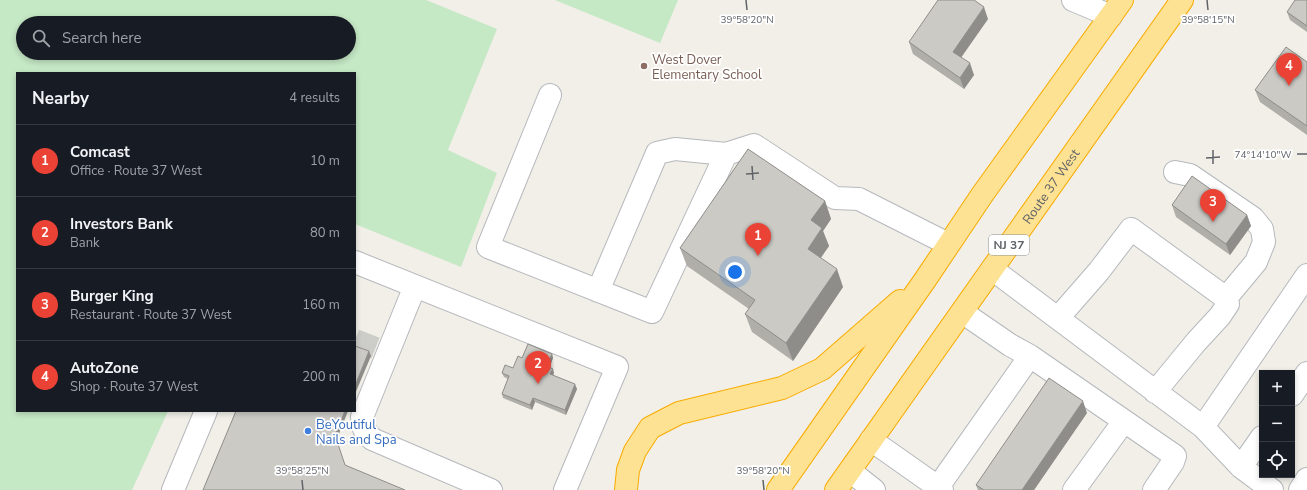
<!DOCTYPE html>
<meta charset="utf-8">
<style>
:root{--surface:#171b24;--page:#242831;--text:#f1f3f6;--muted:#9ea1a6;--line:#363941;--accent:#ea4335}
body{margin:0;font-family:"Nunito Sans",sans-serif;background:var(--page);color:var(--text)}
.controls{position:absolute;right:12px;bottom:12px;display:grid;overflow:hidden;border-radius:0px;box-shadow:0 2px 6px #0003}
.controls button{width:36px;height:36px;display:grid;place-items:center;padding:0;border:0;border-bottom:1px solid var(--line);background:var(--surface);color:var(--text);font:20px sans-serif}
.you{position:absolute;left:735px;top:272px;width:14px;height:14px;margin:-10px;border:3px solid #fff;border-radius:50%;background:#1a73e8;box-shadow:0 0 0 6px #1a73e833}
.badge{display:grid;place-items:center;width:26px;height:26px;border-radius:50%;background:var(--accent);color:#fff;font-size:13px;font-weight:700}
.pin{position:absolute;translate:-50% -33px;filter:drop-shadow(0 1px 2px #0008)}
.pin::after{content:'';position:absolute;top:21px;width:14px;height:12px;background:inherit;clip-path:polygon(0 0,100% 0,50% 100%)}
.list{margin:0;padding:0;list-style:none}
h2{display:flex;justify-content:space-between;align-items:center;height:52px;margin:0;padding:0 16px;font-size:17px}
h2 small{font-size:13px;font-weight:400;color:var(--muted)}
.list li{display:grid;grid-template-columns:26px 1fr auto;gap:12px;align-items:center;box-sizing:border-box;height:72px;padding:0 16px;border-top:1px solid var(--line)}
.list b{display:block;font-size:15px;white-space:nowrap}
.list p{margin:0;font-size:13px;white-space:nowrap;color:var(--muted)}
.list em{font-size:13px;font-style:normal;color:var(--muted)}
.icon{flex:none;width:22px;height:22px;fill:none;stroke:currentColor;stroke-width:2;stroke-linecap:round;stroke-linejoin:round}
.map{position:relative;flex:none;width:1307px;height:490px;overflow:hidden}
.search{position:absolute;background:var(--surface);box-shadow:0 2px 6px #0003;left:16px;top:16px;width:340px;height:44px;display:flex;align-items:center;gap:10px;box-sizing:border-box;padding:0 14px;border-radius:22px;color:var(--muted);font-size:15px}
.panel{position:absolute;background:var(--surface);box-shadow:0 2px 6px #0003;left:16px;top:72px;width:340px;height:340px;border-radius:0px}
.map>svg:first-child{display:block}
.green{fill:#c5e8c5;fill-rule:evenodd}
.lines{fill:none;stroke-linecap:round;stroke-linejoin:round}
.minor-tunnel{stroke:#ccccc8;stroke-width:22;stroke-dasharray:22 11;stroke-linecap:butt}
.minor-casing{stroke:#b5b8bc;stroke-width:24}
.highway-casing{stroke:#f9ab00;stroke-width:24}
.minor{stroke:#fff;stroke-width:22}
.highway{stroke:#fde293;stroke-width:22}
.wall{fill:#afaea9}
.shaded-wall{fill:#8f8d8a}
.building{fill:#cccac5;stroke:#8f8d8a}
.ticks{fill:none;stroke:#5f6368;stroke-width:1.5}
.education-dot{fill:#8d6e63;stroke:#fff;stroke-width:1.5}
.shop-dot{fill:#3f7fe0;stroke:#fff;stroke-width:1.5}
.labels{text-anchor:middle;stroke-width:3.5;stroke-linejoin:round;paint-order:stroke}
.shield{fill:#fff;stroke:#8f9295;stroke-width:1}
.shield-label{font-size:12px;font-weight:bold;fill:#5f6368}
.education-label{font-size:13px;fill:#785e54;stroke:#fff;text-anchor:start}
.street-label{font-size:13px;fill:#5f6368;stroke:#fff}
.shop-label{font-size:13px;fill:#366cbe;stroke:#fff;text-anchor:start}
.ticks-label{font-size:10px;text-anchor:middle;fill:#5f6368;stroke:#fff;stroke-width:3.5;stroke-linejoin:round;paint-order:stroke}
</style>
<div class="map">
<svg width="1307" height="490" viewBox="0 0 1307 490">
<rect width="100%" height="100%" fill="#f1efe8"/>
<path class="green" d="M0,0H426L497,29L448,150L497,173L461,267L355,224V73H17V411H168L132,490H0ZM23,23H349V53H23Z
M555,0H678L660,43Z"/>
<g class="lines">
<path class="minor-tunnel" d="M355,340L388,353"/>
<defs>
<path id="minor" d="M1073,0L1111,16
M550,95L488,247L652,312L726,154
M1175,172L1190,175L1253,218L1262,229L1264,242L1256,262L1226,298
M355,262L617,367L565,490
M992,269L1203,427L1241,467L1272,490
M415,286L362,417L364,429L372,439L491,490
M598,291L657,153L675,149L726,154L754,145L835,198L859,199L948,244
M962,312L1010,345L1030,356L1175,456L1173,462L1154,490
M1058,318L1099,271L1131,229L1226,298L1228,304L1220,316L1196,342L1155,392
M1292,395L1307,373
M1203,427L1307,275
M871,440L942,490
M1241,467L1262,437
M850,471L874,490
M938,487L1030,356
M173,490L206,411
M1074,490L1124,421
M1300,490L1307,479"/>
<g id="highway">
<path d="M626,490L628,470L635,451L650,428L679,413L782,388L822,369L900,301"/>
<path d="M778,490L925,280L982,195L1122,0"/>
<path id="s1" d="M836,490L1182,0"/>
</g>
</defs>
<use href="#minor" class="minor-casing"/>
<use href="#highway" class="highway-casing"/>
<use href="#minor" class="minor"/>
<use href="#highway" class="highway"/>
</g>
<path class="wall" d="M1307,0V32L1290,20L1287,12Z
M988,19L961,58L974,75L964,89L913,54L909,42Z
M1307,62V135L1260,102L1255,90Z
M825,201L831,219L823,231L829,246L821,258L843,287L793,361L752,332L745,314L749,309L687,266L680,248Z
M1172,205L1247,215L1251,226L1230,255L1176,217Z
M552,354L553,358L550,367L554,373L553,375L577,389L566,415L535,402L532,410L503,398L502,394L508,379L504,377L502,373L513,368L522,358Z
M1087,413L1034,490H978L976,485Z"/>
<path class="shaded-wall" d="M984,7L988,19L957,63L953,52Z
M970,63L974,75L964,89L960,78Z
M825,201L831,219L823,231L829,246L814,267L808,249L811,220Z
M1247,215L1251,226L1230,255L1226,244Z
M837,269L843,287L793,361L786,343Z
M369,351L371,356L355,394V386Z
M552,354L553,358L548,370L547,366Z
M553,369L554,373L552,378L550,374Z
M575,384L577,389L566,415L565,410Z
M533,398L535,402L532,410L530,405Z
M1083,401L1087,413L1034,490H1022Z
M345,411H348L337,439L335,435Z"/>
<path class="building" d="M938,0H974L984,7L953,52L970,63L960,78L909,42Z
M1295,0H1307V26L1287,12Z
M1286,47L1307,62V126L1255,90Z
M748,149L825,201L811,220L822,228L808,249L837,269L786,343L745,314L755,300L680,248Z
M1192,176L1247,215L1226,244L1172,205Z
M528,344L552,354L547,366L553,369L550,374L575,384L565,410L533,398L530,405L502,394L509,376L502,373L505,365L513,368L518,356L522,358Z
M355,346L369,351L355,386Z
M1049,378L1083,401L1022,490H984L976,485Z
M236,411H345L335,435L345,465L405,490H203Z"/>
<path class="ticks" d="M746,0L747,10M1207,0L1208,10M1213,150V164M1297,154H1307M1206,158L1220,157M752,166L753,180M746,174L759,173M302,480L303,490M763,480L764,490"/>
<circle class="education-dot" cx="644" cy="66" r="4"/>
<circle class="shop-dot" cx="308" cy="431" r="4"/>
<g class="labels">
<rect class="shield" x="989" y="235" width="40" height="20" rx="3"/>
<g class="shield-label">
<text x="1009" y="249">NJ 37</text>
</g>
<g class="education-label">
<text x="652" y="64">West Dover<tspan x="652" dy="15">Elementary School</tspan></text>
</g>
<g class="street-label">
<text dy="5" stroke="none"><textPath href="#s1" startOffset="372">Route 37 West</textPath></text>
</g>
<g class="shop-label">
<text x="316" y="429">BeYoutiful<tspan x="316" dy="15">Nails and Spa</tspan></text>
</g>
</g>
<g class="ticks-label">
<text x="747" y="23">39°58'20"N</text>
<text x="1208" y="23">39°58'15"N</text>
<text x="1263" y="158">74°14'10"W</text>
<text x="302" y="474">39°58'25"N</text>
<text x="763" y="474">39°58'20"N</text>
</g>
</svg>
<div class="controls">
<button>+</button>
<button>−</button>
<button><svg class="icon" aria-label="locate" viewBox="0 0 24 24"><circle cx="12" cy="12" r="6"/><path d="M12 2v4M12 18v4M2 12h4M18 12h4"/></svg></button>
</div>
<div class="you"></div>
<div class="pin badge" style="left:758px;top:256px">1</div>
<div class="pin badge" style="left:538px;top:384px">2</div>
<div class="pin badge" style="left:1213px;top:222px">3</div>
<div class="pin badge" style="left:1289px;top:86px">4</div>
<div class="search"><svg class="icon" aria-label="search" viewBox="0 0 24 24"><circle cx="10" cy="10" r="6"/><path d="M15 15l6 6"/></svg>Search here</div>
<section class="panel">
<h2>Nearby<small>4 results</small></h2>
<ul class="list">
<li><span class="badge">1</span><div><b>Comcast</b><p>Office · Route 37 West</p></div><em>10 m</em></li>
<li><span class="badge">2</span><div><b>Investors Bank</b><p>Bank</p></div><em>80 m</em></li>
<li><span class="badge">3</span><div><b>Burger King</b><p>Restaurant · Route 37 West</p></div><em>160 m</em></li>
<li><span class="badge">4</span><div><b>AutoZone</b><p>Shop · Route 37 West</p></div><em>200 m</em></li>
</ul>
</section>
</div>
